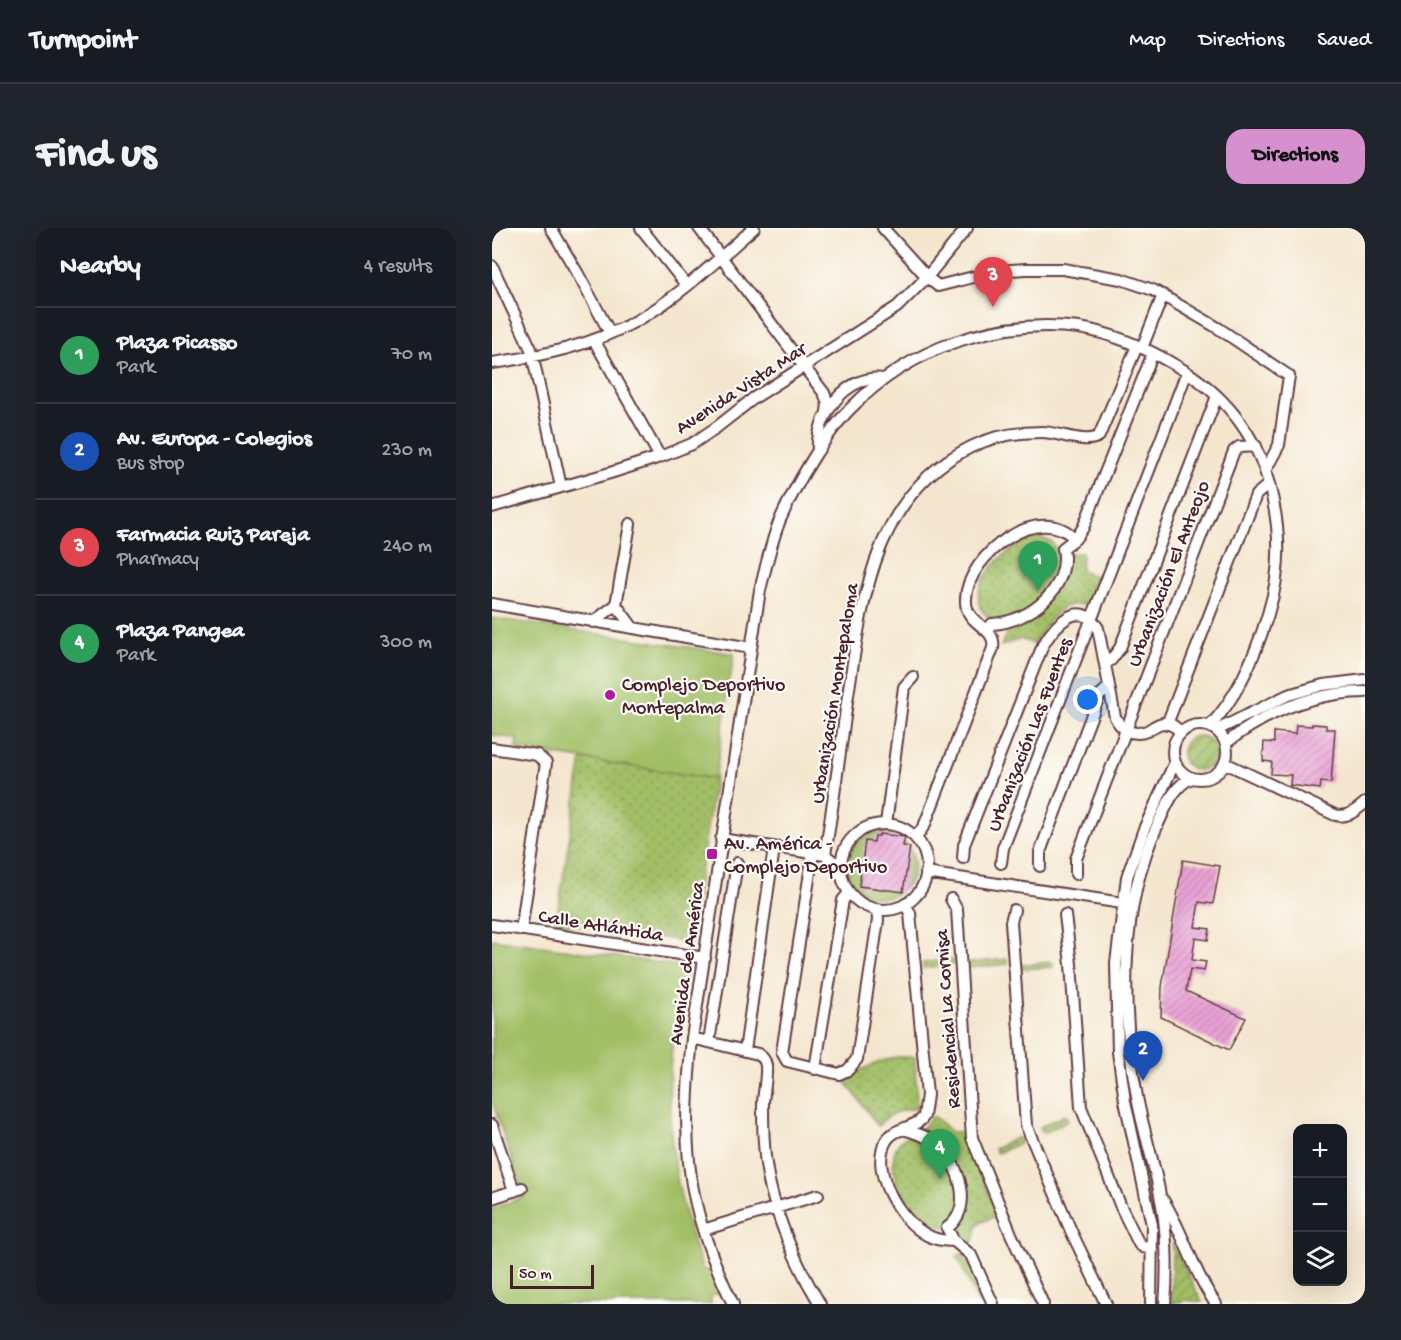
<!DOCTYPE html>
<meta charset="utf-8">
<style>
:root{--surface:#171b24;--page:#20242c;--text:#f1f3f6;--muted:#9ea1a6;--line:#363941;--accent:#d690ce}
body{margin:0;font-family:"Gochi Hand",sans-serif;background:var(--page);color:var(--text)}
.controls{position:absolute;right:18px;bottom:18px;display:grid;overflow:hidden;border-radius:12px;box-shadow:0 6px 24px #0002}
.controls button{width:54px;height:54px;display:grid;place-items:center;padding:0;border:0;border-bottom:2px solid var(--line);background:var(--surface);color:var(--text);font:30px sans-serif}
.scale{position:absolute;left:18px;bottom:15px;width:84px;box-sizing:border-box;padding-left:6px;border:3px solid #4a1f2b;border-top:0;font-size:16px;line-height:21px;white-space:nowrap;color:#4a1f2b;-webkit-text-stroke:4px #fdfcf7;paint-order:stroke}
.you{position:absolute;left:596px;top:472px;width:21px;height:21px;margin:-15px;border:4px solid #fff;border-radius:50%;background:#1a73e8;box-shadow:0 0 0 9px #1a73e833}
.badge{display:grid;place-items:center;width:39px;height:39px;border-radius:50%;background:var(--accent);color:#fff;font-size:20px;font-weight:700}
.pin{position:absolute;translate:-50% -50px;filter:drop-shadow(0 2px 3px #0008)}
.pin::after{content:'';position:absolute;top:32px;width:21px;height:18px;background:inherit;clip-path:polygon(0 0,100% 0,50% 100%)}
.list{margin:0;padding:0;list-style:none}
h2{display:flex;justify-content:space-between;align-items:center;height:78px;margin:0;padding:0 24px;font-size:26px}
h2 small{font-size:20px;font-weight:400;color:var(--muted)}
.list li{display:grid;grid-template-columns:39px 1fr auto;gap:18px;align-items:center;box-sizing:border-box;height:96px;padding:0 24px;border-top:2px solid var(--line)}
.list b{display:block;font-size:22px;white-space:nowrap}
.list p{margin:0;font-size:20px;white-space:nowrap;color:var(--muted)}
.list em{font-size:20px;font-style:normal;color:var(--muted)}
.icon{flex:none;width:33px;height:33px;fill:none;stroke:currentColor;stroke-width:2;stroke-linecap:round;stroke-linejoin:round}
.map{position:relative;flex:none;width:873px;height:1076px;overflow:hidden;border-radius:18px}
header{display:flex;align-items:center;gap:36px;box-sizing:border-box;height:84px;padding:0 30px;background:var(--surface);border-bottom:2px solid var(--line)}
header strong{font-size:28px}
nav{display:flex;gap:33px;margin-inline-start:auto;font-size:21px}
.intro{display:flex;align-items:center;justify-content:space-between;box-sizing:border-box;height:144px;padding:0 36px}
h1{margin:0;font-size:42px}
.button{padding:15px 27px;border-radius:18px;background:var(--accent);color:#111;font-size:21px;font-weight:700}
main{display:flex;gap:36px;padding:0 36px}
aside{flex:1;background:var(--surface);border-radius:18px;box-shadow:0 6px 24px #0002}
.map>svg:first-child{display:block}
.grass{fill:#a2bf66;stroke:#766f48;stroke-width:1.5}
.park{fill:url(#park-dots);stroke:#766f48;stroke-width:1.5}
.garden{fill:url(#garden-furrows);stroke:#766f48;stroke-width:1.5}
.building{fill:url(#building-hatch)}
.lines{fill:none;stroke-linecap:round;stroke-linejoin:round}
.minor-casing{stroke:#643d43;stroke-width:14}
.minor{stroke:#fff;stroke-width:10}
.poi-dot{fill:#b5179e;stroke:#fdfcf7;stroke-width:2}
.labels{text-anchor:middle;stroke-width:4.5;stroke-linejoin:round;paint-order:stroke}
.street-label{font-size:20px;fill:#4a1f2b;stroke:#fdfcf7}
.poi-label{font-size:20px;fill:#4a1f2b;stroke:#fdfcf7;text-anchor:start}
</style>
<header>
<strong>Turnpoint</strong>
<nav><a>Map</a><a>Directions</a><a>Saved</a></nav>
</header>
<div class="intro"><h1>Find us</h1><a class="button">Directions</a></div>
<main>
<aside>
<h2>Nearby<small>4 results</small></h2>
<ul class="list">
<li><span class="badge" style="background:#2e9e5b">1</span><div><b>Plaza Picasso</b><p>Park</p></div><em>70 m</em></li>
<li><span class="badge" style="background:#1a4fb4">2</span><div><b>Av. Europa - Colegios</b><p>Bus stop</p></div><em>230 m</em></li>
<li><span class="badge" style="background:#e0444e">3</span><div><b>Farmacia Ruiz Pareja</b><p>Pharmacy</p></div><em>240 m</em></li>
<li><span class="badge" style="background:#2e9e5b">4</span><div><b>Plaza Pangea</b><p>Park</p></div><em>300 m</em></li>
</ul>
</aside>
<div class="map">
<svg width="873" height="1076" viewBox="0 0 873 1076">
<defs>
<pattern id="park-dots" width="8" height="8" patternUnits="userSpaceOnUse" patternTransform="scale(1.5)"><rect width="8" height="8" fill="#a2bf66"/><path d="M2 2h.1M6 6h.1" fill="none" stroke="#869b54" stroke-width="1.8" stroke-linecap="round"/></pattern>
<pattern id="garden-furrows" width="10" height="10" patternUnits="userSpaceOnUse" patternTransform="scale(1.5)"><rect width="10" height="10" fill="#a2bf66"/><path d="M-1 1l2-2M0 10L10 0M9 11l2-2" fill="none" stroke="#869b54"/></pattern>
<pattern id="building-hatch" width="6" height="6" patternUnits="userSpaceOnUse" patternTransform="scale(1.5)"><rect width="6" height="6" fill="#e9a1d5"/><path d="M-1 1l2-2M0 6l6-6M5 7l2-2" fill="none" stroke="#bf83ad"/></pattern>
</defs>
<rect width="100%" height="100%" fill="#fdfcf7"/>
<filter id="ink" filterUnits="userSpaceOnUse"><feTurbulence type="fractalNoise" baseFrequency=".0167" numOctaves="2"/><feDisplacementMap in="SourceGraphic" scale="12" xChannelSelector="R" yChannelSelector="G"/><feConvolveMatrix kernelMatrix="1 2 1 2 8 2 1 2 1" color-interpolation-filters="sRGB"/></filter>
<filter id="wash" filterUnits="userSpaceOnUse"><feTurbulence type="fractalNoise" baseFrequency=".008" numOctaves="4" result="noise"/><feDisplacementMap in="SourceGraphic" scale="24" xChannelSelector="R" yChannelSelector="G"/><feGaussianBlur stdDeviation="1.35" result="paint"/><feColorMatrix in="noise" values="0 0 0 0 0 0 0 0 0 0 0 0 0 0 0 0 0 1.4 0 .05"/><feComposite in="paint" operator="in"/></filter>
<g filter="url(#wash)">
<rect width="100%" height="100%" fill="#f4e6ce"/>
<path class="grass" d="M0,390L242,426L223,551L24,521L25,511L0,507Z
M356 637a33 33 0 1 1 66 0a33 33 0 1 1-66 0Z
M0,711L190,738L194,743C190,765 184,788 181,811C171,889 183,968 211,1042H219L229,1065L219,1068V1076H2L0,1070V981L32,969L0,873Z
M463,731L464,736L431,740V735Z
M515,731L516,736L477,740V735Z
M560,734L561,739L529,741V737Z
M472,1025L496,1076H487L465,1028Z"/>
<path class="park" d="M547,309L560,314L568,326L590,325L589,343L608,350C606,357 604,367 599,373C594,380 580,374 572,379C559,388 550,403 542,416L529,411L509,418L518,397C510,394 499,394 493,386C468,359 521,312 547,309Z
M90,531L223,551L197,714L64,694Z
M405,829H423L425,880C408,882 397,885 386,898L354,854C369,840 384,834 405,829Z
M573,887L576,893L551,905L548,899Z
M439,889H443L459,904H474L505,987L486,996L482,1012L476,1019L469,1001C458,998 447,1000 437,995C414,984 390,938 407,915C417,903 431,905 439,889Z
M526,909L529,915L505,925L502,921Z"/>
<path class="garden" d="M690 525a17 17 0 1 1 34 0a17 17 0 1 1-34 0Z
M680,1015L710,1074L694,1072L679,1076Z"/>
<g id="blocks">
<path class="building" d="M820,496L834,497V501H843L839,555L829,554L828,561L798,557L799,547L779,546L780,534L771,533L772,514L782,515V504L803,506L804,497L820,498Z
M387,606L413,609L411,618L418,619L411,664L367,658L373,613L382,614L383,608H387Z
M691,632L728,638L721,676L707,674L703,699L718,701L716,712L703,710L700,732L714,734L712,743L698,741L694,763L754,790L737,822L669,789L670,759Z"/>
</g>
</g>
<g filter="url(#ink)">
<use href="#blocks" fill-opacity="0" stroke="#643d43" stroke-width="1.5"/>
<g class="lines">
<defs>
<path id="minor" d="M59,0L86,46L118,105
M149,0L195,58
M207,0L332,165L336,175L335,184
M391,0L435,49L446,58L505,43L533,41H571L629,51L661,62L680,73L726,100L797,148L787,217L774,241
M0,38L39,121L69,259
M102,112L168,229
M650,120L671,67
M0,135C50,128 102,117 146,92C188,68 225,32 262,0
M326,223C323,189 354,145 392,151
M0,279L118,245L168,229L200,216L225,199L262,170L405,79L435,49L475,0
M0,376L259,420
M124,377L138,296
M101,394L124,377L141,400
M495,403L500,396C538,394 579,360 571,320L583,311L591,300L661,125
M613,436L619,432L628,420L725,168
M675,496L764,267L777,256
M681 524a27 27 0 1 1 54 0a27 27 0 1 1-54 0Z
M725,502L796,467L831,457L873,452
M734,515C775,484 821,464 873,464
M0,520L45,527L54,535L29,702
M733,535L843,587C856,590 863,583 873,575
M349 639a43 43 0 1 1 86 0a43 43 0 1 1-86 0Z
M394,596L412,459L421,449
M424,610L433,596L501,420C505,397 472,399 474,370C476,327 548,272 583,311
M229,611L333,627L341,633L348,646
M321,625L290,824L295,833L347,846L356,842L365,831L386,692L385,682
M333,627C341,576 348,525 355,474C370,377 379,268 479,219C500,208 526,204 550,204C566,204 594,217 607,208L645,118
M471,630L472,617L551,417C563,397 587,369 606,400L623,489C629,501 640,509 655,503C661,500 665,495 672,495C680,495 684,500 689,504
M509,635L511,620L695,144
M548,638V624L607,468L617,459
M434,645L630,675
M584,646V631L742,223L747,219L764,218
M459,671L465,682L480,910L519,1006L551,1076
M413,676L418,685L435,867L432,888L429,892C418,901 402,900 394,913C377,943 408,993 435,1007C443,1012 452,1013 462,1013
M522,682L519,694L534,897L579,1003L614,1076
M573,687L579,736L589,879L629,979L647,1016L651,1019L660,1021
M0,697L213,730
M200,810L266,826C270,829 273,831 274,837C275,848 272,862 271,874C271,887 271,902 272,915C274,968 301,1032 328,1076
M217,814L245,635
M253,823L282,620
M323,841L351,672L357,665
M0,897L22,963
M410,901C423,904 434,908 445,916C467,935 483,980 455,1000L462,1013L479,1027L501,1076
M0,970L30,960
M671,972C692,1005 701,1044 724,1076
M211,1002L326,967
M241,1076C225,1043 211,1008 203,972C191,919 195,863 200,810L268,362C274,339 279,314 288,292C303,258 333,206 359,180C418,120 503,90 587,100C619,105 654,120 683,137C729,163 763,203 777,256C789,301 790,341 776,386C764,426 747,467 718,498
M659,1076L660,997L633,873L626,824L624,735L635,649L652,601L683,534
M673,1076C676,1043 675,999 668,967C662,934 651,902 645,869C629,780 627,679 666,596C674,579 682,557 700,550"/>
</defs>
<use href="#minor" class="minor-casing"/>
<use href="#minor" class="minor"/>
</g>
</g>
<g class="poi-dot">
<circle cx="118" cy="467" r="6"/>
<rect x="214" y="620" width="12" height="12" rx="3"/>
</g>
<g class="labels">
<g class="street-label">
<text transform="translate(248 159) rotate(-33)" y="7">Avenida Vista Mar</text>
<text transform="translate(675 345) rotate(-69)" y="7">Urbanización El Anteojo</text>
<text transform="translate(341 465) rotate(-81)" y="7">Urbanización Montepaloma</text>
<text transform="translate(536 506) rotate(-69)" y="7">Urbanización Las Fuentes</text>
<text transform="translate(109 696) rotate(9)" y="7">Calle Atlántida</text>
<text transform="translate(193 735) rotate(-82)" y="7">Avenida de América</text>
<text transform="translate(454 791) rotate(-94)" y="7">Residencial La Cornisa</text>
</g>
<g class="poi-label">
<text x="130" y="462">Complejo Deportivo<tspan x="130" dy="23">Montepalma</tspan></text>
<text x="232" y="621">Av. América -<tspan x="232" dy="23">Complejo Deportivo</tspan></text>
</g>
</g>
</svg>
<div class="controls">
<button>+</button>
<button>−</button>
<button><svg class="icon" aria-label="layers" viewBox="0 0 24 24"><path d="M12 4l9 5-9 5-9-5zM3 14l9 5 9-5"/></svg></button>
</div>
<div class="scale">50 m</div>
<div class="you"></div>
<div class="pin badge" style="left:546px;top:363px;background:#2e9e5b">1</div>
<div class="pin badge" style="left:651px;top:853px;background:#1a4fb4">2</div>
<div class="pin badge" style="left:501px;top:79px;background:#e0444e">3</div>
<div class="pin badge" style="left:448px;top:951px;background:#2e9e5b">4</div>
</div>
</main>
